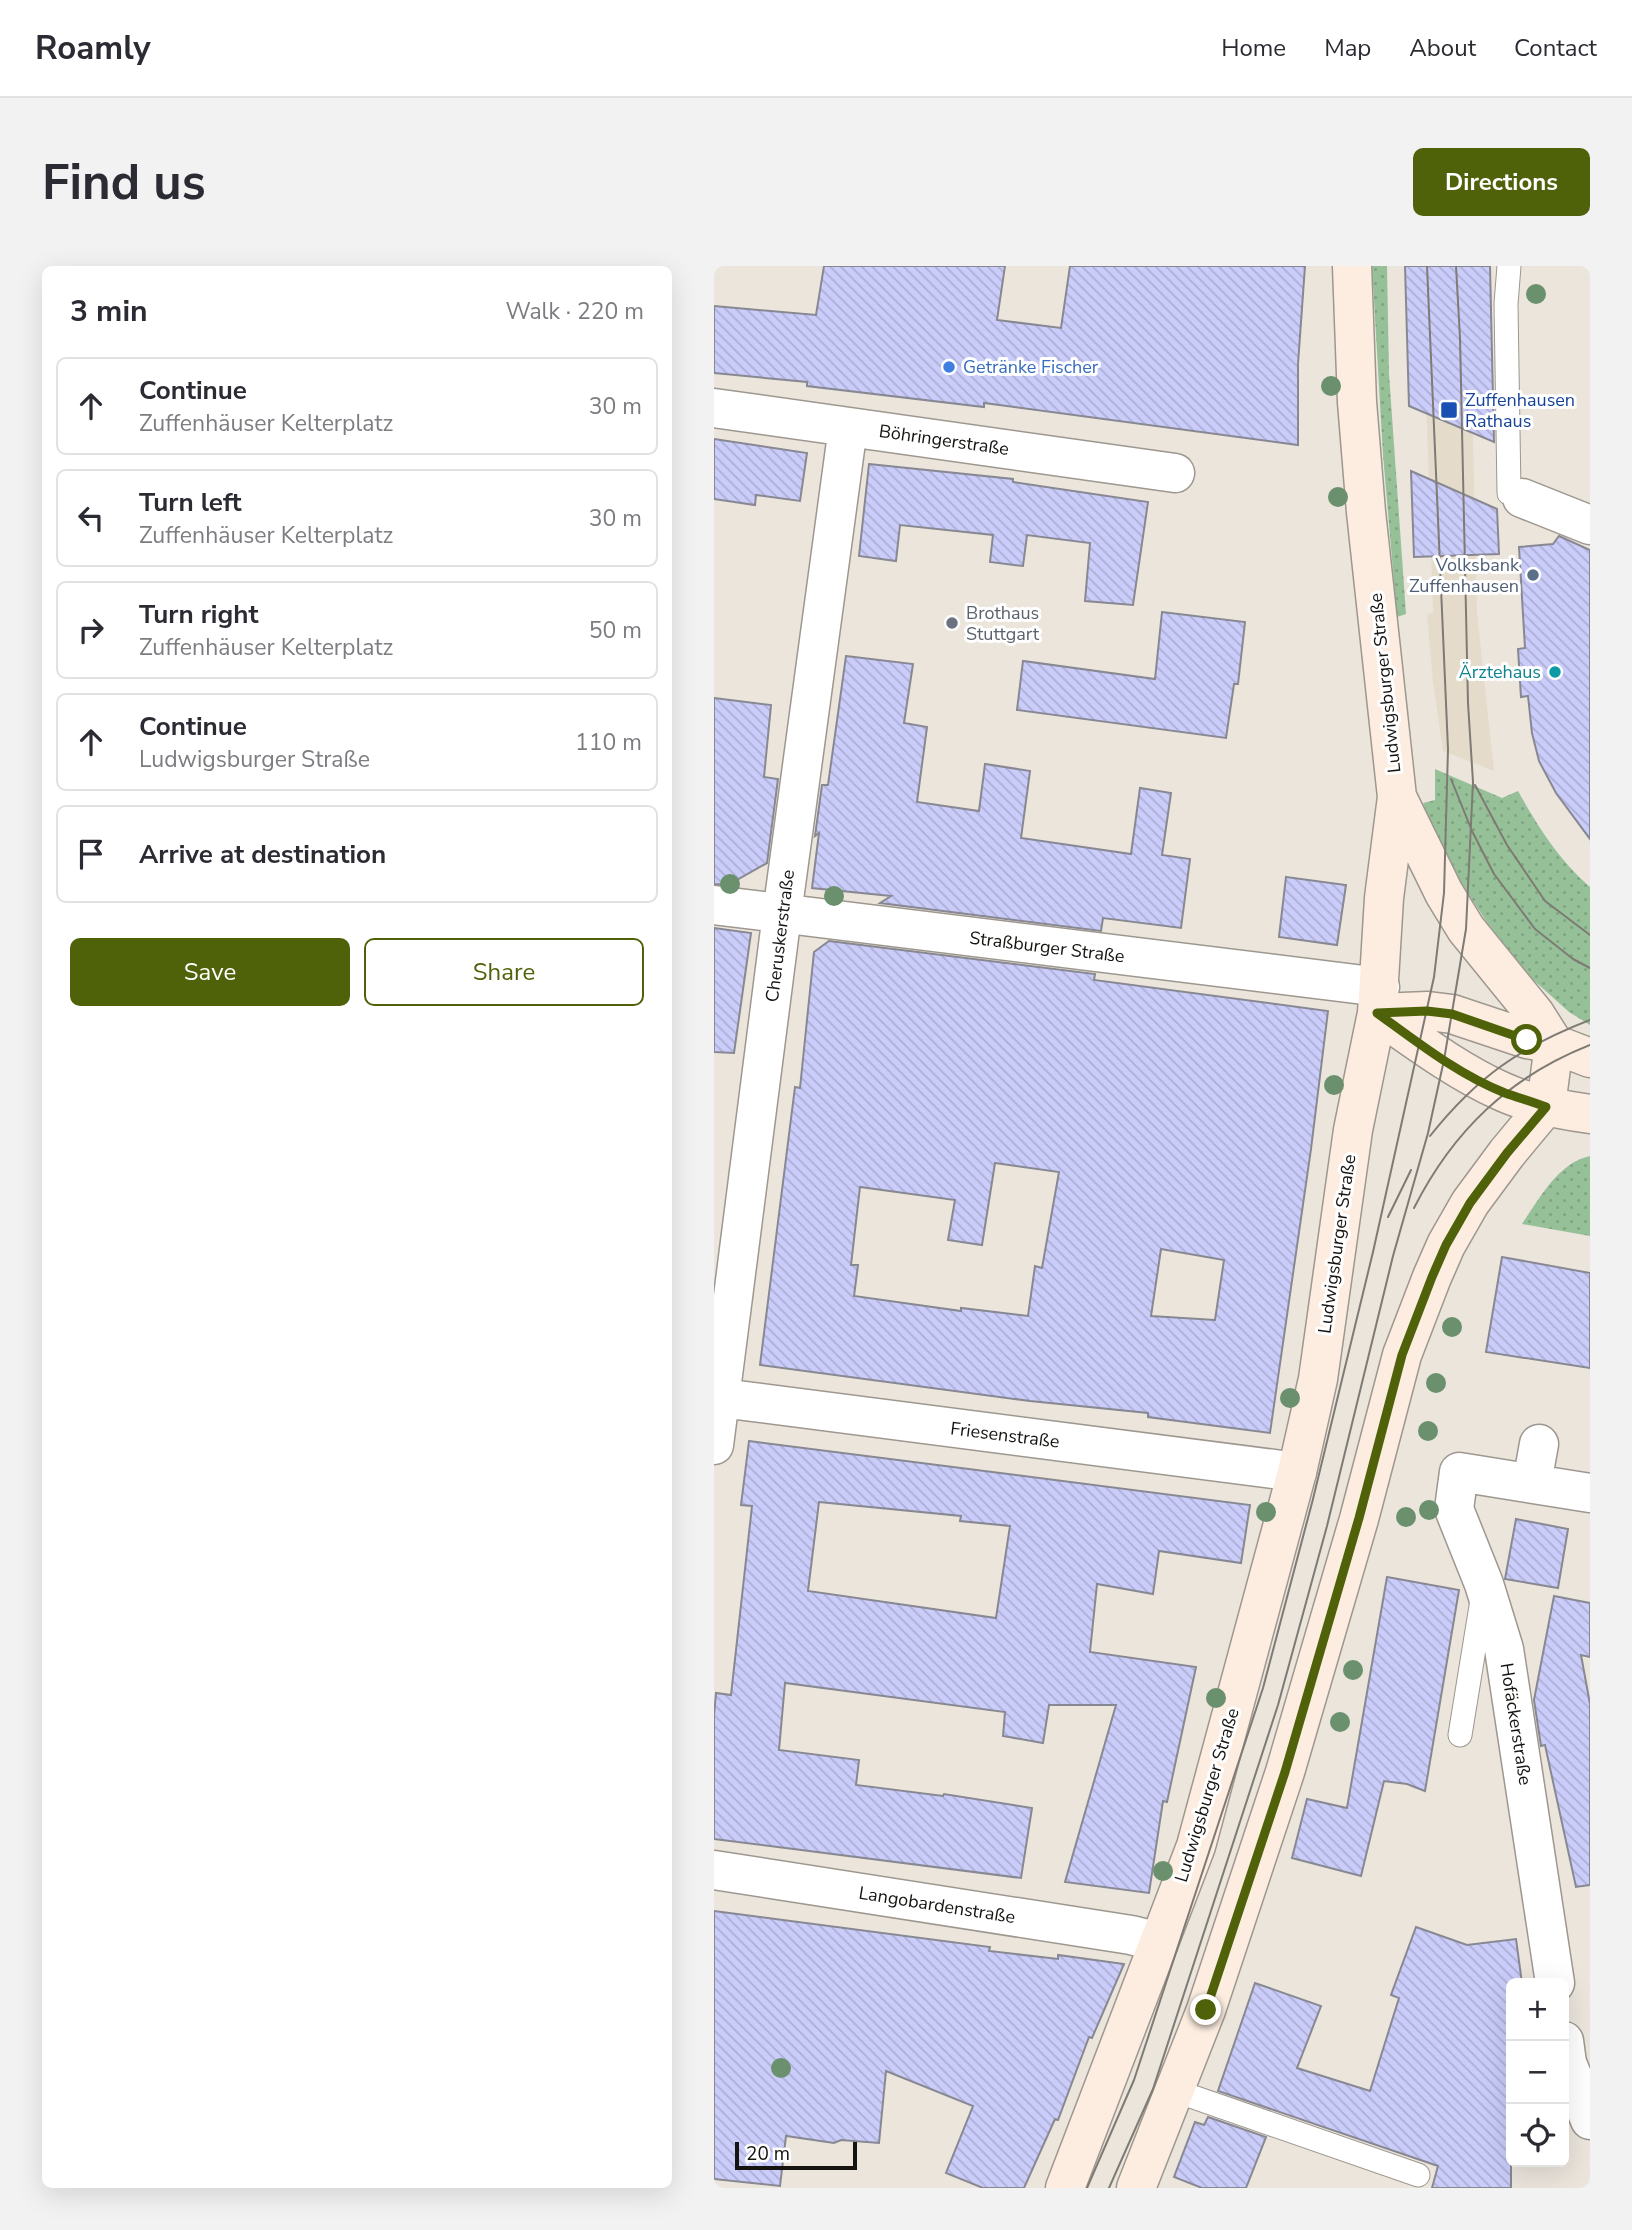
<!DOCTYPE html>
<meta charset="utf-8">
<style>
:root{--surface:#fff;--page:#f2f2f3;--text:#2b2b33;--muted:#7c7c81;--line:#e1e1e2;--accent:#4f6209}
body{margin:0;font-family:"Nunito Sans",sans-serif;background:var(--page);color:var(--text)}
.controls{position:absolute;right:21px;bottom:21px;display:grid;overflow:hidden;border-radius:10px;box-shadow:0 7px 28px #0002}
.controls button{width:63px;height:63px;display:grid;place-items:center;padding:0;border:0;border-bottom:2px solid var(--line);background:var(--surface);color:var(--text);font:35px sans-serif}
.scale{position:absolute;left:21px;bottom:18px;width:122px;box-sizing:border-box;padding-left:7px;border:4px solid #161411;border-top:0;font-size:19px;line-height:24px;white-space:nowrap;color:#161411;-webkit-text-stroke:5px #fff;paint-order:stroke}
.stop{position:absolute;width:21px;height:21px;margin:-16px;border:5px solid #4f6209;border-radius:50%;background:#fff}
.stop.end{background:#4f6209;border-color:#fff;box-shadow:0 2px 7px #0008}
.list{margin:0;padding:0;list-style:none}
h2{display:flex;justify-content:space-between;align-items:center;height:91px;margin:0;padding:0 28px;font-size:30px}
h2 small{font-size:23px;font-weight:400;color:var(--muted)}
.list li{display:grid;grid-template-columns:46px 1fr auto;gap:21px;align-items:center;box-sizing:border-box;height:98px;margin:0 14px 14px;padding:0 14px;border:2px solid var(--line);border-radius:10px}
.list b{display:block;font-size:26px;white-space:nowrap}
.list p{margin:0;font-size:23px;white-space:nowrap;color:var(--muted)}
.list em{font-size:23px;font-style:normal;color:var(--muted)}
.actions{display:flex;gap:14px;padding:21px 28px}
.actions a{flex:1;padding:16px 0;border:2px solid var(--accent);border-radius:10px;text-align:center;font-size:24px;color:var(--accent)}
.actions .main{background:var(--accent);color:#fff}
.icon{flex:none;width:38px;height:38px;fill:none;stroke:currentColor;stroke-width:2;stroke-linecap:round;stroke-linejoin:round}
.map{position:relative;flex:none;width:876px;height:1922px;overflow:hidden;border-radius:10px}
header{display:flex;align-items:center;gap:42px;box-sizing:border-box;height:98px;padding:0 35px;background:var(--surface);border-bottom:2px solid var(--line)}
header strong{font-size:33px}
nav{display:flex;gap:38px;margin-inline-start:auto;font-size:24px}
.intro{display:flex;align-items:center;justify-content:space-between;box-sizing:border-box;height:168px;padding:0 42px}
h1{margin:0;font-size:49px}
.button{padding:18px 32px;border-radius:10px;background:var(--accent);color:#fff;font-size:24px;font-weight:700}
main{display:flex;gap:42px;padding:0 42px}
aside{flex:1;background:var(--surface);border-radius:10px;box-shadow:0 7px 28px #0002}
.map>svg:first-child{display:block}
.built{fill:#e5dbcb}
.grass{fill:url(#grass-dots)}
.building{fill:url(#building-back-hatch);stroke:#888892;stroke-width:2;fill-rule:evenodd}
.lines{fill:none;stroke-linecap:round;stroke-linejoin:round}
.lane-casing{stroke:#9d978f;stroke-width:25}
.street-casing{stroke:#9d978f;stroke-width:41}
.secondary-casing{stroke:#9d978f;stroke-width:41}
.lane{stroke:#fff;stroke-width:23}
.street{stroke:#fff;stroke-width:38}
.secondary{stroke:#fdede0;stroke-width:38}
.tram{stroke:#7e7a74;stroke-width:2}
.tree{fill:#6a906d}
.route{stroke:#4f6209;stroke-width:9}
.shop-dot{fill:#3f7fe0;stroke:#fff;stroke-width:2.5}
.transit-dot{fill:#1a4fb4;stroke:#fff;stroke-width:2.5}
.service-dot{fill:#5c6f8a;stroke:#fff;stroke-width:2.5}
.worship-dot{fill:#6b7280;stroke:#fff;stroke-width:2.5}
.culture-dot{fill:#0f9aa8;stroke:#fff;stroke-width:2.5}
.labels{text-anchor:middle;stroke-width:6;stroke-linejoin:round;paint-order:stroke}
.shop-label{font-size:18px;fill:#366cbe;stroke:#fff;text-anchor:start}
.transit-label{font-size:18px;fill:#164399;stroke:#fff;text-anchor:start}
.street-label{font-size:18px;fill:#161411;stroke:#fff}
.service-label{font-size:18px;fill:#4e5e75;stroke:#fff;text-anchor:end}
.worship-label{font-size:18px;fill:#5b616d;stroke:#fff;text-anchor:start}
.culture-label{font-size:18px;fill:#0d838f;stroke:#fff;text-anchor:end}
</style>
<header>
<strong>Roamly</strong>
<nav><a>Home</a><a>Map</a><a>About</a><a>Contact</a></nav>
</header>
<div class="intro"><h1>Find us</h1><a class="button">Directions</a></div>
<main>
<aside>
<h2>3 min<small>Walk · 220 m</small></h2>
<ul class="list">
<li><svg class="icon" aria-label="ahead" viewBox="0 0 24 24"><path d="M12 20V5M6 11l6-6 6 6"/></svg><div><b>Continue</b><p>Zuffenhäuser Kelterplatz</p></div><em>30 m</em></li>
<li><svg class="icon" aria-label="left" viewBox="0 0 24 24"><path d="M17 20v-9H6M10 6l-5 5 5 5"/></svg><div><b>Turn left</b><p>Zuffenhäuser Kelterplatz</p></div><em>30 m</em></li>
<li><svg class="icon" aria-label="right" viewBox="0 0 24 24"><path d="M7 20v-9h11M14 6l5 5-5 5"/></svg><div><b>Turn right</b><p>Zuffenhäuser Kelterplatz</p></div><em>50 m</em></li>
<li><svg class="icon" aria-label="ahead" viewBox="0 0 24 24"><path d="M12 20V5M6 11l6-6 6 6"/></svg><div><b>Continue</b><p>Ludwigsburger Straße</p></div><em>110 m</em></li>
<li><svg class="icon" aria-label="arrive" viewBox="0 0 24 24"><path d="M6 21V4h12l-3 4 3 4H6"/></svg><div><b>Arrive at destination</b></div></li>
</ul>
<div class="actions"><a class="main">Save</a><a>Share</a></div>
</aside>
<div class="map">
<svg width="876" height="1922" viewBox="0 0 876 1922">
<defs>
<pattern id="grass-dots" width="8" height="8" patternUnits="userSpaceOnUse" patternTransform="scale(1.75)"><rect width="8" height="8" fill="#96c198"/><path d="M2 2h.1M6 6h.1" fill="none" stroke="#81a582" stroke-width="1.8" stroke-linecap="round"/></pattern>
<pattern id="building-back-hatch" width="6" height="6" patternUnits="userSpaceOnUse" patternTransform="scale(1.75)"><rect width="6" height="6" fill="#caccfa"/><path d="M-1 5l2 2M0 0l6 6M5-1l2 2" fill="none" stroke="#adaed5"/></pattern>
</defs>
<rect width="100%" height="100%" fill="#ebe5dc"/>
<path class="built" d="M708,0H755L763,347L780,505L729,485L719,416L713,348L719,347Z"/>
<path class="grass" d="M658,0H673L675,108L692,348L683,351L669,189Z
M721,503L788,532L804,525C824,561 845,594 876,621V759L855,746L815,710L772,655L729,589L709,537L721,534Z
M876,890V970L808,958C825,933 845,896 876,890Z"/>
<path class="building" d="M110,0H291L283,54L347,62L356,0H591L584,98V179L270,137V141L93,120V116L0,107V40L102,49Z
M691,0H776L780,176L695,140Z
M0,173L93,187L86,235L42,229L41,239L0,233Z
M155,198L299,213V216L434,236L419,339L371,335L376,277L313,269L309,300L276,296L279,269L186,259L182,295L145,290Z
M697,205L783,243L785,288L700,291Z
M845,270L876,284V573L842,527L825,495L818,467L814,430L807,431L804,383L811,382L805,281L839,278Z
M448,346L531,356L524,418H520L512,472L303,444L309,395L441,413Z
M132,390L199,398L190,457L213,461L203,536L265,545L271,498L316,505L307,572L417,588L426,522L457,527L448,589L476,593L467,662L389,652L387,665L166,637L177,630L98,622L105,567L101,570L108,519H114Z
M0,432L57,439L50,511L64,513L53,597L14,619L0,618Z
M572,611L632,619L623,679L565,671Z
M0,662L37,667L20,787L0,786Z
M115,675L381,708L380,714L614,745L597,883L556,1167L434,1151V1147L316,1135L46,1099L81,821L86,822L100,686ZM281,897L345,906L328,1002L321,1000L314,1050L247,1042V1045L140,1030L144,999H137L146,921L241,934L234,974L268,979ZM447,983L510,994L501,1054L437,1050Z
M788,991L876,1007V1102L772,1086Z
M35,1175L536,1239L527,1297L445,1285L439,1328L383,1318L376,1386L482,1401L453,1536L449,1535L435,1627L351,1616L402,1439H335L329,1477L289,1470L291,1446L71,1417L65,1484L145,1494L142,1519L229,1530L230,1528L318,1542L307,1612L0,1573V1450L2,1427L17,1429L38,1240L27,1239ZM105,1236L247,1250L246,1255L296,1260L282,1352L94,1325Z
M802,1253L854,1263L844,1322L791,1313Z
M673,1311L745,1324L711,1525L693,1518L670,1515L647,1610L578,1592L593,1533L633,1542Z
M840,1330L876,1337V1391L867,1389L876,1438V1619L862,1621L831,1479L827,1480L820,1434Z
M0,1645L276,1681L275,1685L344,1693V1689L410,1698L378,1772L375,1771L344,1854L341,1853L310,1922H269L232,1907L259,1840L172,1805L165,1877L127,1874L120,1877L72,1870L66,1920L0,1913Z
M702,1661L753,1679L802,1673L808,1717H797V1922H718L724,1900L504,1825L541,1717L607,1740L583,1802L656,1825L685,1732L677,1729Z
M494,1851L552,1871L532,1922H488L460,1911L481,1856L490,1859Z"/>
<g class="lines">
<defs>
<path id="lane" d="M795,0L792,38L795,227L808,232
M746,1469L768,1334
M462,1825L704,1909"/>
<path id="street" d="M0,142L461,207
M808,232L876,259
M0,639L666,721
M0,1131L583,1206
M0,1179L68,648L134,161
M818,1217L825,1178
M0,1604L417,1669L445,1676
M841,1717L790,1383L770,1318L740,1243L745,1206L876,1227
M850,1775L853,1797L876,1854"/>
<path id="secondary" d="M663,747C703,775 743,805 787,825C815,838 846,844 876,848
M663,747L714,745L738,748L813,773L840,778L876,792
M351,1922L482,1580L583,1206L604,1113L639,864L663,747L670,632L683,531L652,246L643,136L638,0
M422,1922L492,1744L571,1506L645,1253L688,1089L718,1011L732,979L756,937L793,887L832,840L840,778L821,748L752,663L730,627L683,531"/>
</defs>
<use href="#lane" class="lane-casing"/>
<use href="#street" class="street-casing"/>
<use href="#secondary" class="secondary-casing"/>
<use href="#lane" class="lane"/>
<use href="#street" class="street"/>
<use href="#secondary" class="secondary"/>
<path class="tram" d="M737,513L758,565L780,608L821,663L859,693L876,702
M761,519L793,579L831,635L876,669
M716,870C763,811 806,781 876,754
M700,942C739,865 795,811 876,779
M674,951L697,904
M373,1922L420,1814L549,1422L599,1233L659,986L720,711L730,627L734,483L713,0
M395,1922L439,1823L564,1439L613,1260L679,990L714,867L730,794L752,663L759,516L754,437L746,72L742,0"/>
</g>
<g class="tree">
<circle cx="822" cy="28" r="10"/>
<circle cx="617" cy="120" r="10"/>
<circle cx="624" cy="231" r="10"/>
<circle cx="16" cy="618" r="10"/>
<circle cx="120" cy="630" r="10"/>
<circle cx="620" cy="819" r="10"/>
<circle cx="738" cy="1061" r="10"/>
<circle cx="722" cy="1117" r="10"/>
<circle cx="576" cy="1132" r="10"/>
<circle cx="714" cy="1165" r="10"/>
<circle cx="715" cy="1244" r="10"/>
<circle cx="552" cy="1246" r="10"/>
<circle cx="692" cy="1251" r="10"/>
<circle cx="639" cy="1404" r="10"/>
<circle cx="502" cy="1432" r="10"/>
<circle cx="626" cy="1456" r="10"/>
<circle cx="449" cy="1605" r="10"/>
<circle cx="67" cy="1802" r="10"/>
</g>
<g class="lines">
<path class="route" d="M492,1744L571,1506L645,1252L688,1089L718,1011L732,979L756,937L793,887L832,841C819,836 805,832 791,827C745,809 703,776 663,747L713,745L738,748L813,774"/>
</g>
<circle class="shop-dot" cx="235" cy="101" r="7"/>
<rect class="transit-dot" x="726" y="135" width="18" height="18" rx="3.5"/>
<circle class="service-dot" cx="819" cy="309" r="7"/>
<circle class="worship-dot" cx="238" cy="357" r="7"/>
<circle class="culture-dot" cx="841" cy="406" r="7"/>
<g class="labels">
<g class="shop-label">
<text x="249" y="107">Getränke Fischer</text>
</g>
<g class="transit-label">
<text x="751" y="140">Zuffenhausen<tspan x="751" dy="21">Rathaus</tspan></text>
</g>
<g class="street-label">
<text transform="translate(230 174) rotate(8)" y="6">Böhringerstraße</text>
<text transform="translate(671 417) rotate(-96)" y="6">Ludwigsburger Straße</text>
<text transform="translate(66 670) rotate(-83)" y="6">Cheruskerstraße</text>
<text transform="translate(333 681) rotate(7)" y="6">Straßburger Straße</text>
<text transform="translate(623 978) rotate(-82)" y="6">Ludwigsburger Straße</text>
<text transform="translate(291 1169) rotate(7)" y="6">Friesenstraße</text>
<text transform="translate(802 1458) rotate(81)" y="6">Hofäckerstraße</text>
<text transform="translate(493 1529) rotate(-73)" y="6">Ludwigsburger Straße</text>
<text transform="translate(223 1639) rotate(9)" y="6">Langobardenstraße</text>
</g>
<g class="service-label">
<text x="805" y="305">Volksbank<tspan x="805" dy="21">Zuffenhausen</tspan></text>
</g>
<g class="worship-label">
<text x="252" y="353">Brothaus<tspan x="252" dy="21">Stuttgart</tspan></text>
</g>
<g class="culture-label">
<text x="827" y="412">Ärztehaus</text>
</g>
</g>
</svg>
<div class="controls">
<button>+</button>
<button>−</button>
<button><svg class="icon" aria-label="locate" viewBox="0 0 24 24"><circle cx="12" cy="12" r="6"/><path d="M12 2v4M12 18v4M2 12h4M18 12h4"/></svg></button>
</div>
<div class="scale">20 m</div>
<div class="stop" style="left:813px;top:774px"></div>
<div class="stop end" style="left:492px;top:1744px"></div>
</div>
</main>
